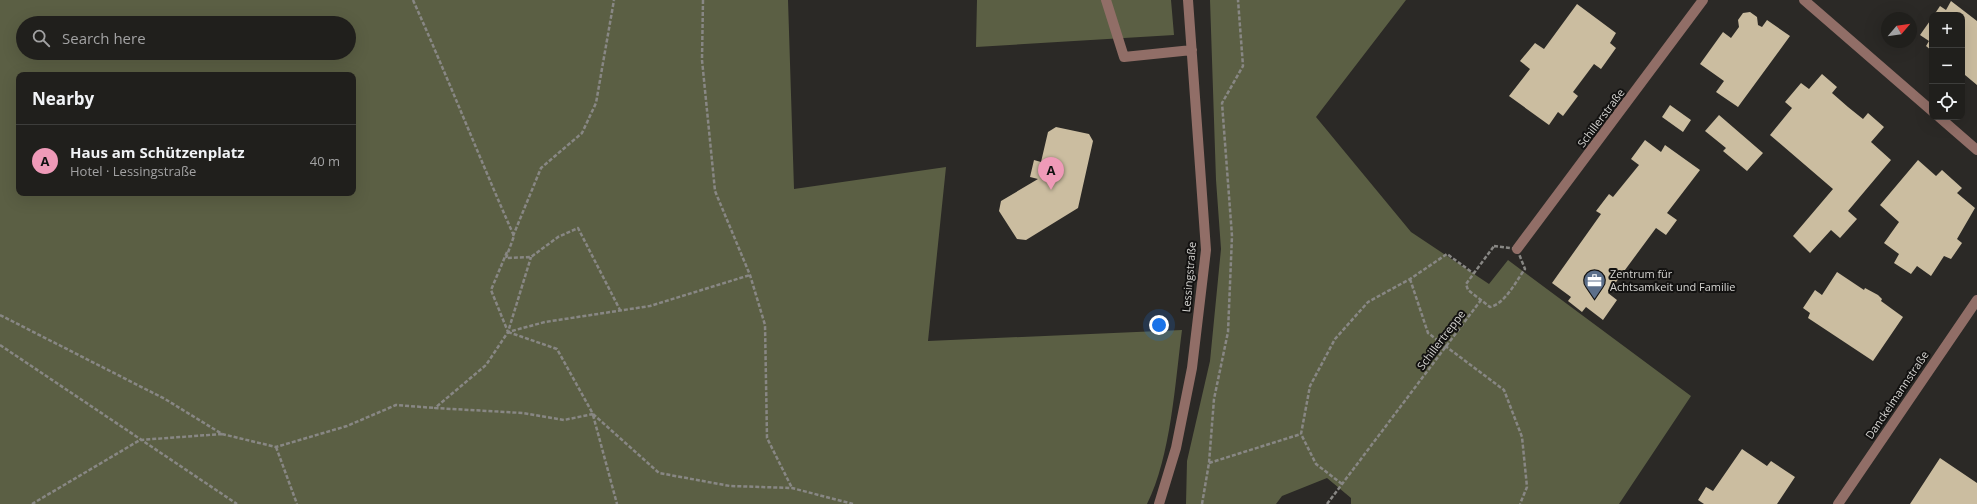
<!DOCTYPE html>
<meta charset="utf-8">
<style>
:root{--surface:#201f1c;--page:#2d2c29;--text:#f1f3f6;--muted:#a2a2a3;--line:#3d3d3b;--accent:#ef9ab8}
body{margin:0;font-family:"Open Sans",sans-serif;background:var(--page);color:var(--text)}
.controls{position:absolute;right:12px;top:12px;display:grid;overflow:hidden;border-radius:8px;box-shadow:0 4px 16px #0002}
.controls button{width:36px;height:36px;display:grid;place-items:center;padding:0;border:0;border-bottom:1px solid var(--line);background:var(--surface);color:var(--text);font:20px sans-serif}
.compass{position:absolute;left:1881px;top:12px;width:36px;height:36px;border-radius:50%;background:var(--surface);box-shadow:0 4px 16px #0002;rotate:61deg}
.you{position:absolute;left:1159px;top:325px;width:14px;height:14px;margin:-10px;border:3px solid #fff;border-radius:50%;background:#1a73e8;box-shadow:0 0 0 6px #1a73e833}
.badge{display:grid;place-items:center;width:26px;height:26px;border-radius:50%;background:var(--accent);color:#111;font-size:13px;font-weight:700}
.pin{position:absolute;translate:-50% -33px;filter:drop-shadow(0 1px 2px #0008)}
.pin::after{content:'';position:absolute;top:21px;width:14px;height:12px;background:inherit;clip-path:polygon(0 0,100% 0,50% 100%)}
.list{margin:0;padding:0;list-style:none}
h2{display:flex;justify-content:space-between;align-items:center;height:52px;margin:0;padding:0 16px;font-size:17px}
h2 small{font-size:13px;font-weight:400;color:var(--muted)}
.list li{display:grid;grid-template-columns:26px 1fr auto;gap:12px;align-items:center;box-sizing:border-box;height:72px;padding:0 16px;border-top:1px solid var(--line)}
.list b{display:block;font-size:15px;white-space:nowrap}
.list p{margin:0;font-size:13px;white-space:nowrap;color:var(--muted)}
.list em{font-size:13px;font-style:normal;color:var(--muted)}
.icon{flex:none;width:22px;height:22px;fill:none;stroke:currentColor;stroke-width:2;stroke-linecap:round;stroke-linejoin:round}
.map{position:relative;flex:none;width:1977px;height:504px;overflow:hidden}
.search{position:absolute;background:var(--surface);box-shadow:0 4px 16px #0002;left:16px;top:16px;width:340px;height:44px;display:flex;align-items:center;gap:10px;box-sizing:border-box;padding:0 14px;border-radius:22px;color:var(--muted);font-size:15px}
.panel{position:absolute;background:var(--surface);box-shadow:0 4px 16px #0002;left:16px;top:72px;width:340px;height:124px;border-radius:8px}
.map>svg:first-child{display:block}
.forest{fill:#5b5f44;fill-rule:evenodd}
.building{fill:#cbbda0}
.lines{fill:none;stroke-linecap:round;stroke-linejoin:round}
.path{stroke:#888784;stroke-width:2.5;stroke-dasharray:4 2;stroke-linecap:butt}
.minor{stroke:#916e67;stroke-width:10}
.labels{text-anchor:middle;stroke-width:4;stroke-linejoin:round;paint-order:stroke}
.street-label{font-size:11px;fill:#d5d4d1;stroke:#131211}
.poi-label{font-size:11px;fill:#d5d4d1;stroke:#131211;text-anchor:start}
</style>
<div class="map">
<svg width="1977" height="504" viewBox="0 0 1977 504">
<rect width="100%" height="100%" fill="#2b2926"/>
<path class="forest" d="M0,0H788L794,189L946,167L928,341L1182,330C1175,383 1171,456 1147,504H0ZM23,23H349V53H23ZM19,75H353V193H19Z
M977,0H1171L1174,35L976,47Z
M1210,0H1406L1316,117L1411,232L1489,284L1508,260L1691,396L1619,504H1351V498L1327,478L1282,496L1276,504H1186L1187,461L1210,361L1221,249L1216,180Z"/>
<path class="building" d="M1951,1L1977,21V85L1965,75L1963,78L1962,77V15H1934L1940,6L1946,10Z
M1577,4L1616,33L1610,43L1616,48L1601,69L1594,64L1573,92L1578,96L1563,116L1558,112L1549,125L1509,96L1530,69L1520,61L1535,43L1544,49Z
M1750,12L1757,17L1758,25L1762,27L1767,20L1790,36L1738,107L1716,92L1724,81L1700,64L1723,32L1731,38L1739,27L1738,20L1743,13Z
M1932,18V51L1926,46L1929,41L1920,35Z
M1822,74L1837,87L1832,93L1848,107L1863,119L1868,113L1884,127L1871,142L1891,160L1848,211L1857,219L1840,238L1831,230L1810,253L1793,236L1833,189L1770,135L1792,108L1785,102L1801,83L1809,89Z
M1670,105L1691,120L1683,132L1662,117Z
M1719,115L1763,153L1747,171L1723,151L1726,148L1705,131Z
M1056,127L1089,134L1093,141L1078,208L1026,240L1017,239L999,211L1001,201L1038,179L1030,177L1034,160L1041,162L1048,132Z
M1645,140L1661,152L1665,145L1700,170L1667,213L1677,220L1666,235L1656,228L1608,293L1617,300L1603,320L1586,307L1582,312L1568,301L1571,297L1552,283L1601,214L1596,211L1609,194L1613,197L1639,165L1631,159Z
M1918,160L1936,176L1942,170L1962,188L1957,193L1975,208L1957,239L1962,243L1951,259L1944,256L1931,276L1917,266L1911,274L1894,263L1899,254L1884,243L1899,222L1880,205Z
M1837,272L1864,290L1865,288L1878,295L1882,299L1881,301L1903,317L1873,361L1808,318L1810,313L1803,308L1815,290L1822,295Z
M1742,449L1767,466L1771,461L1795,477L1777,504H1704L1698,500L1706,487L1713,491Z
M1940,458L1977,483V504H1910Z"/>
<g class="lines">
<path class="path" d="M413,0C448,78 479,157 514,236L506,258L531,257L558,237L578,228L620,310
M703,0L702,60L715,191L750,275L765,325L767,438L792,488
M513,236L541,168L582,133L596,103L614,0
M1494,246L1517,249L1525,269C1516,281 1505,304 1490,307L1468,290L1466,284Z
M507,252L491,290L508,332L531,257
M1410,279L1428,333L1504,390L1522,437L1527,487L1520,504
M0,315L165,399L222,434L140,440L32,504
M508,332L557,349L593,414L564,420L523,413L435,408L486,365L508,332L545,322L650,306L750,275
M0,345L237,504
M593,414L659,473L730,486L792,488L853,504
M593,415L617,504
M222,434L276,447L347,426L396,405L435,408
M276,447L297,504
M1209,463L1301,434
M1342,484L1316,464L1301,434L1310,386L1335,339L1368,302L1410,279L1447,254L1473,273
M1202,504L1209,463L1214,399L1228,332L1232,236L1222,103L1243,66L1238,0
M1327,504L1481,300"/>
<path class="minor" d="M1106,0L1124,57L1192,50
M1804,0L1932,111
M1939,117L1977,150
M1517,249L1703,0
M1159,504L1176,448L1192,368L1206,250L1188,0
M1838,504L1977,300"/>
</g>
<defs>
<symbol id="office-pin" viewBox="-11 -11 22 30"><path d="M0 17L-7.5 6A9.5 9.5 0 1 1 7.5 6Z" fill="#5c6f8a" stroke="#131211"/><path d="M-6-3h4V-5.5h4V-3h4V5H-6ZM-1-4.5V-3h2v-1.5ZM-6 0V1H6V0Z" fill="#fff"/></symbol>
</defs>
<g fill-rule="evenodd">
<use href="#office-pin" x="1582" y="268" width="25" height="34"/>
</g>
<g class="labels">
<g class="street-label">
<text transform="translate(1601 118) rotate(-53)" y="4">Schillerstraße</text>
<text transform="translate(1189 277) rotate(-85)" y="4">Lessingstraße</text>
<text transform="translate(1441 340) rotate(-53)" y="4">Schillertreppe</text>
<text transform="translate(1897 395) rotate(-56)" y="4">Danckelmannstraße</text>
</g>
<g class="poi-label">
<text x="1610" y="278">Zentrum für<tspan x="1610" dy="13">Achtsamkeit und Familie</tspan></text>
</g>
</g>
</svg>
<div class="controls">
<button>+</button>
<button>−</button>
<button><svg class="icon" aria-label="locate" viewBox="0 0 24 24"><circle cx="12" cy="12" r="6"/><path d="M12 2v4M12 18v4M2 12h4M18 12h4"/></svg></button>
</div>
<svg class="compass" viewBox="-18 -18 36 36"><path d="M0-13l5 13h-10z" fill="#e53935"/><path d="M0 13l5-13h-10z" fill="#a2a2a3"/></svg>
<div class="you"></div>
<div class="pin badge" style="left:1051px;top:190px">A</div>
<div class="search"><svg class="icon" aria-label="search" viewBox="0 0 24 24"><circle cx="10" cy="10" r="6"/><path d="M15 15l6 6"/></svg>Search here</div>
<section class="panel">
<h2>Nearby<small></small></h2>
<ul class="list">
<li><span class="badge">A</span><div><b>Haus am Schützenplatz</b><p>Hotel · Lessingstraße</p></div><em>40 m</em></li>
</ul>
</section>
</div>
